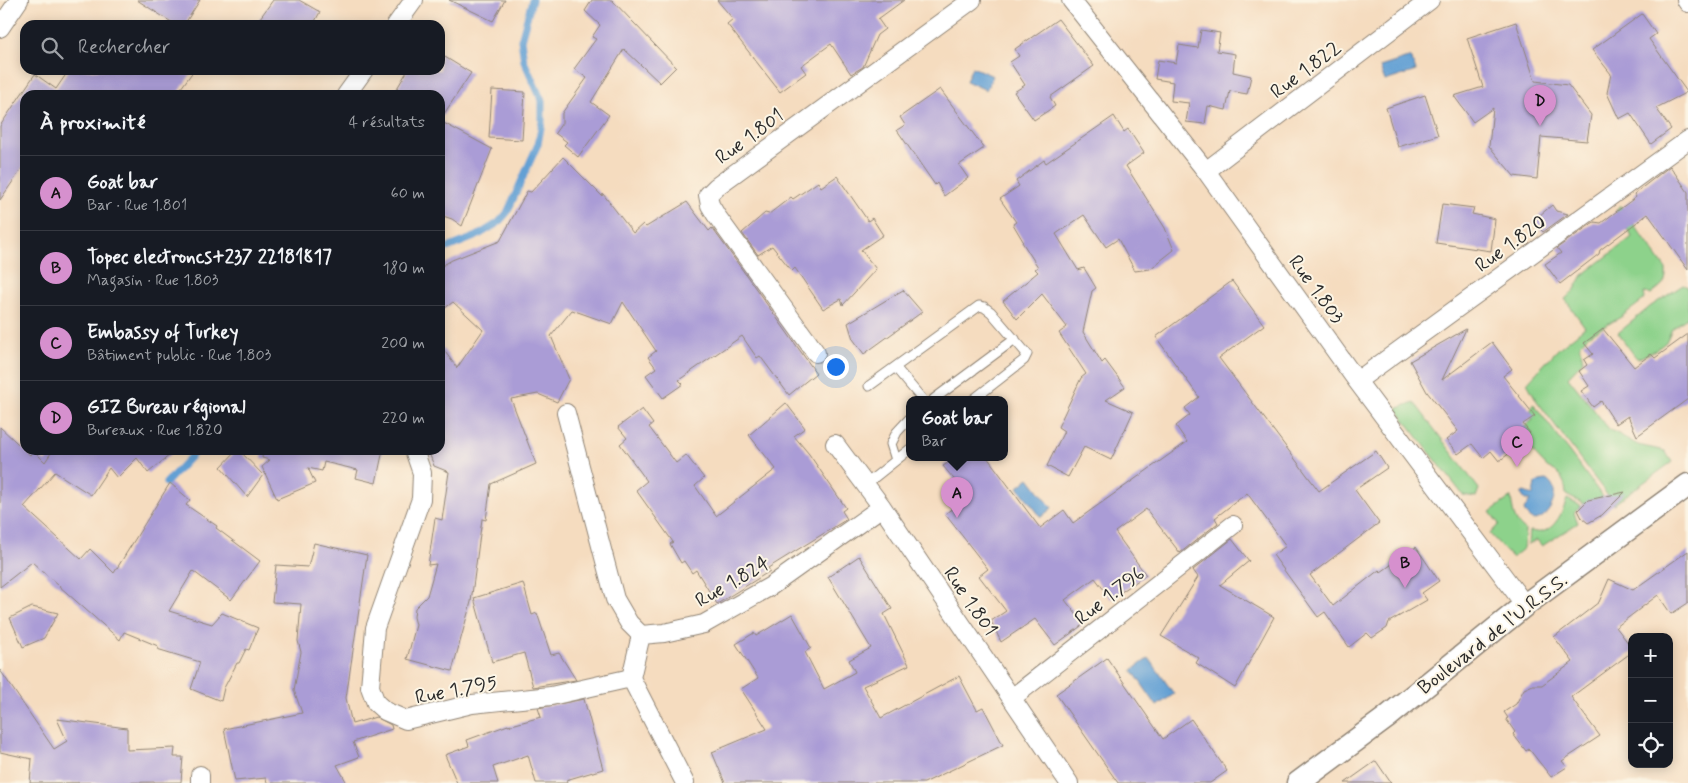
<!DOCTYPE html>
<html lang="fr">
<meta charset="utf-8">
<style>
:root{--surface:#171b24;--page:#20242c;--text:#f1f3f6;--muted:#9ea1a6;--line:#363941;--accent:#d690ce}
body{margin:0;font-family:Mynerve,sans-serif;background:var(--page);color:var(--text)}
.controls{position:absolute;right:15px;bottom:15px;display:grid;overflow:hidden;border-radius:10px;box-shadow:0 2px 12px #0003}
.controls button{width:45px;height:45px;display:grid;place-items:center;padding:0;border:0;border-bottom:1px solid var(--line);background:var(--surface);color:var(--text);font:25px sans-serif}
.you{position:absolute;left:835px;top:366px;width:18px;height:18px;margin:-12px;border:4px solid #fff;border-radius:50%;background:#1a73e8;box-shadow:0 0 0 8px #1a73e833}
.badge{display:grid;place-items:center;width:32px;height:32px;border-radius:50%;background:var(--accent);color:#111;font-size:16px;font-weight:700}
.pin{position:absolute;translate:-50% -41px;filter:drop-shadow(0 1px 2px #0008)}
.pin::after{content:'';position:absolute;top:26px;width:18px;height:15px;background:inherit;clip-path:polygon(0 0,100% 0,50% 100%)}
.popup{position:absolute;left:906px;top:396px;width:102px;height:65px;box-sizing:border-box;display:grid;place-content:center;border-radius:10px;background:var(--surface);filter:drop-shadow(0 1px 4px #0005);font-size:16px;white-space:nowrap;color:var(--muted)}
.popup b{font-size:19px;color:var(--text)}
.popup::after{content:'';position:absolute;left:50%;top:100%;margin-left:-10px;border:10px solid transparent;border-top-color:var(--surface)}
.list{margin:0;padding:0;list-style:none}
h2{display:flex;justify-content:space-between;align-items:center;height:65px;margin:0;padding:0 20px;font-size:21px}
h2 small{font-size:16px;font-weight:400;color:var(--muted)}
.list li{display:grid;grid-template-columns:32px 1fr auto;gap:15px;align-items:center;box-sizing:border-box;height:75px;padding:0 20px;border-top:1px solid var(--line)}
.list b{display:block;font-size:19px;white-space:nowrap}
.list p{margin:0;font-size:16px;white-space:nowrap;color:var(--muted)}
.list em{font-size:16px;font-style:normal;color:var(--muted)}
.icon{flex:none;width:28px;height:28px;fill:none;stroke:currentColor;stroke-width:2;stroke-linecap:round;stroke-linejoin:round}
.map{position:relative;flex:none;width:1688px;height:783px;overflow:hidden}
.search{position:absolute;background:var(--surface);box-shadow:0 2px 12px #0003;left:20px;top:20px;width:425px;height:55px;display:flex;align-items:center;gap:12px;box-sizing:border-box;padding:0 18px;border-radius:15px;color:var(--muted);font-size:19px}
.panel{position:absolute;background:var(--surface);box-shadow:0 2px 12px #0003;left:20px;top:90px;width:425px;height:365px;border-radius:15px}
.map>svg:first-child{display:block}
.green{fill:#8dd28b;stroke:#5c7e5b}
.water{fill:#64a0d4;stroke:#486680}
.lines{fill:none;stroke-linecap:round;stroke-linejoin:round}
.stream{stroke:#64a0d4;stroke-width:7}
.building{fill:#aa9cd6}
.service-casing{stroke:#908475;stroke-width:11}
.minor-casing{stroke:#908475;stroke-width:20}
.tertiary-casing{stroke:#908475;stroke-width:25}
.service{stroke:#fff;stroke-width:9}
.minor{stroke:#fff;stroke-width:18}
.tertiary{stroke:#fff;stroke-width:22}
.labels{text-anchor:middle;stroke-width:4;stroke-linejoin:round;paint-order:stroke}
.street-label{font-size:20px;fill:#2b2b2b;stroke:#fcf5e5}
</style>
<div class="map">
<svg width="1688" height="783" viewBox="0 0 1688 783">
<rect width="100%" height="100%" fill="#fcf5e5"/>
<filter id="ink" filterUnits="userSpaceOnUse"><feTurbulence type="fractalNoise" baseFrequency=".02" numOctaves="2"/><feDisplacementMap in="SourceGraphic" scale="10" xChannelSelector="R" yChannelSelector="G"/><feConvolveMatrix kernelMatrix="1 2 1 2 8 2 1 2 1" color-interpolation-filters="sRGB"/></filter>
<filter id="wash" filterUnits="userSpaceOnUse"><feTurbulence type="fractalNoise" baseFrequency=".0096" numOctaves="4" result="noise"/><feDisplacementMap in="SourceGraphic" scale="20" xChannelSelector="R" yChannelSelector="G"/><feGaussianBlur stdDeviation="1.12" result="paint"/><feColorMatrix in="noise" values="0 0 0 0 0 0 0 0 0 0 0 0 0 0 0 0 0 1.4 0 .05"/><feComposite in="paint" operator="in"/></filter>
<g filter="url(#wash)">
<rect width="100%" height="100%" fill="#f5dcbf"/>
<path class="green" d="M1620,205L1666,269C1667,284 1662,285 1651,294L1644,293L1645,299L1621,317L1589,335L1580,344L1583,361L1568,377L1609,429L1638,445L1665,451L1672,462L1614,504L1537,401L1527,383L1558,349L1585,327L1565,299L1574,291L1583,275L1632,237L1616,211Z
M1683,285L1688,287V317L1672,329L1666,342L1656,350L1637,359L1618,333L1651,306Z
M1414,402L1479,489L1476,497L1463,495L1396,409Z
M1533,403L1608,504L1590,501L1584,504L1566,495L1565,485L1561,477L1555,471L1547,467L1533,452L1522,445L1524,436L1529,431L1525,426L1533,420L1530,415Z
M1511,497C1513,511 1513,521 1525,530L1524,548L1512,558L1490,534L1499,524L1490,512Z
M1567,499L1581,506L1574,513L1578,523L1542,546L1537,540L1528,545L1529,531C1533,531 1539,533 1542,532C1556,528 1563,511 1567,499Z"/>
<path class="water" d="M1411,57L1416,71L1385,81L1380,67Z
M972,67L993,76L986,90L966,81Z
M1029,478L1052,508L1041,517L1018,487Z
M1546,480C1570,493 1535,540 1524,510L1530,500H1525L1521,494L1524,492L1533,495L1535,484L1540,481Z
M1149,658L1174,694L1157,706L1132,670Z"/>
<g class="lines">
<path class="stream" d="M440,251L477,236L498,223L507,213L538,144L542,122V101L524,61L521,40L532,0
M166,483L197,450"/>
</g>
<g id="blocks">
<path class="building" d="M137,0H200L184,25H176Z
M273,0H299L320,12L313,25H255Z
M449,0H505L493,21Z
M592,0H612L676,67L660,83L624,49L591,102L609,115L578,157L564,145L567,142L555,133L562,123V113L587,78L574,69L596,39L592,37L600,25L585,11Z
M717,0H904L878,19L885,29L877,35L863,67L851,74L831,44L801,66L806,73L780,92L727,24L733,19Z
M1642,14L1656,34L1649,39L1687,92L1656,108L1671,129L1651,144L1630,113L1619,119L1607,93L1611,74L1592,50Z
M1058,19L1094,66L1050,97L1055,106L1034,120L1014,92L1025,85L1010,62L1019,56L1015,49Z
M1516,22L1535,81L1568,85L1591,115L1587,141L1541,137L1537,179L1514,176L1489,146L1493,108L1473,122L1454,96L1483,87L1467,38Z
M1201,30L1220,33L1217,51L1235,54L1233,72L1251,76L1247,94L1230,91L1226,110L1208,106L1205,124L1186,122L1189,103L1171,101L1173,82L1155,79L1158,60L1176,63L1179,45L1198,48Z
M440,54L471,73L440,120V95H393L408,70H440Z
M69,70H194L176,95H25V164L0,200V126L35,74L56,89Z
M940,89L984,148L959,165L968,178L944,196L937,183L935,185L897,130L905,125L900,117Z
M492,90L525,92L522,140L489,138Z
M1425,95L1438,135L1398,147L1386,108Z
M1114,116L1124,132L1128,129L1144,153L1126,166L1165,228L1174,250L1150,269L1135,271L1118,239L1106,247L1084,215L1056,234L1078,270L1084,268L1096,288L1092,291L1083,332L1102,363L1105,360L1125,387L1106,400L1133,412L1111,460L1084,447L1068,477L1047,466L1064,431L1058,427L1081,378L1086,374L1059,333L1067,327L1042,294L1017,319L1003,301L1038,272L1035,269L1038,267L1022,242L1023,241L1013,224L1016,222L1000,199L1019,186L1016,181L1044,160L1046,163Z
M440,121L492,149L462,226L452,219L440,215Z
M563,157L602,196L603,194L633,233L643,224L646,227L687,202L709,231L712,228L726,247L816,373L789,395L760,356L757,358L742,336L679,380L683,384L663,398L646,375L656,368L648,357L656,351L623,302L612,324L572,310L551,336L569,379L557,402L538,394L511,399L536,464L491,484L486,520L482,519L471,602L452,671L407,659L416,625L414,617L415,608L427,596L436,564L428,565L435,518L442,520L449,472L434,466L428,450H440V345L457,368L483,330L453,302L440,312V267L452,260L500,241L527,191L531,192Z
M1670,166L1688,192V270L1648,214L1600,250L1599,254L1560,284L1545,264L1561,253L1557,248L1594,222L1601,223L1636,197L1634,194Z
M837,176L868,221L872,218L883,235L861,250L876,269L843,305L841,299L823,309L795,268L792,271L772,246L758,255L742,233L765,213L769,214L791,197L793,199L818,182L821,187Z
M1442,204L1474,208L1472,214L1495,219L1491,251L1436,243Z
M1552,205L1556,211L1568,214L1543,232L1533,221Z
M1232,281L1264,325L1219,358L1319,491L1376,451L1387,468L1355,490L1379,523L1310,575L1333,606L1379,570L1381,572L1416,547L1439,581L1422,593L1427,600L1389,622L1387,628L1372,638L1367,633L1349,647L1325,612L1318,617L1273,555L1286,546L1247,493L1215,518L1218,523L1180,553L1146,509L1115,532L1146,575L1111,599L1095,578L1065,600L1084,624L1055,645L1035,619L1001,642L991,621L1006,611L979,576L988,569L945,514L968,496L943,466L957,457H987L1040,528L1064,510L1073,523L1187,442L1176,426L1190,415L1185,408L1199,397L1156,337Z
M903,290L922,312L864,354L853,339L848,323Z
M1466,329L1442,380L1492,342L1512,369L1503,376L1535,416L1523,424L1530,433L1519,442L1521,445L1499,461L1491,451L1483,458L1472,444L1458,454L1446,440L1458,431L1427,392L1410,361Z
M1603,329L1634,367L1651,354L1655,358L1688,334V399L1637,436L1628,416L1616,424L1601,401L1593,407L1581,391L1589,386L1579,371L1587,365L1584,360L1593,354L1584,343Z
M786,403L805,428L794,436L809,454L846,508L842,511L847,519L768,568L770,571L717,604L696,570L692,573L684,561L681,563L670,544L673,542L636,490L647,481L620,444L627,438L618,427L642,409L653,424L649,427L676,463L686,455L704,478L695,486L716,516L776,469L749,435Z
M0,427L30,455L34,451L45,462L53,450H176L148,473L137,458L117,478L109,468L91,495L55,472L24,507L81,559L90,549L114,573L170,483L190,500L186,505L217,526L216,528L260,561L231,600L193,571L169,611L212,624L222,613L258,628L249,650L246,649L239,663H237L224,688L221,701L191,689L200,662L157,649L158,646L124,632L120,640L32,562L0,587Z
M237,450H239L263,475L247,497L221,467Z
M263,450H383L376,483L356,478L358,470L324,462L322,471L308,468L315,483L277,499L262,467L270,460L262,458Z
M1625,492L1602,515L1588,523L1582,518L1578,510L1588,500Z
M1232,539L1249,561L1220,585L1274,617L1235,688L1196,663L1199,658L1161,636L1198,577L1193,570Z
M314,543L367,555L346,698L352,724L376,717L391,725L392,729L353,742L359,757L337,765L347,783H267L266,778L235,781L224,729L302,713L294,690L301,652L298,641L301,604L272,602L276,565L308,567Z
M1688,551V603L1671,614L1658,595L1616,627L1632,648V652L1571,697L1600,736L1562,761L1567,767L1551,777L1529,749L1526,751L1513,734L1515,732L1506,719L1508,718L1504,712L1516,704L1524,689L1533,685H1542L1573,662L1554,637L1599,602L1609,579L1633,590Z
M859,556L892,609L884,614L909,665L863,686L881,718L959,676L977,710L983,707L1003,745L924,783H725L712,752L767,729L741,689L758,678L736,644L754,633L756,636L792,614L811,648L805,652L824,689L855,672L849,660L871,648L828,577Z
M523,583L532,615L537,613L551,655L559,653L576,680L533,687L524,653L492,662L474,598Z
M32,607L58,613L44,638L23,647L10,618Z
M1107,658L1163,739L1191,719L1227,771L1210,783H1118L1056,694Z
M0,670L54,749L67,741L57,719L127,728V750L175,748L174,757H183L181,782L30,783L32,759L0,752Z
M584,699L603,769L566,780L567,783H536L528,755L493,767L498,783H457L445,755L469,746L467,740L508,725V726L541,717L538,708Z
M1376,761L1391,783H1345Z"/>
</g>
</g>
<g filter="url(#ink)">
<use href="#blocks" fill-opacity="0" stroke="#908475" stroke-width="1"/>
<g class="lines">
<defs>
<path id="service" d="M895,367L922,399
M869,386L979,306L984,307L991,312L1027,354L1024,360L974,399
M934,399L1015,339
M896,460L891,444L897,432L910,418
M865,485L910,449"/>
<path id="minor" d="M1071,0L1206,171L1357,381L1525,605
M1686,0L1688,3
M396,25L414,0
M0,28L19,0
M346,95L364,70
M1206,171L1430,0
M816,353L716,215L710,205L708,195L716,187L972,0
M1357,381L1688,140
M566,413L615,599L629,623L641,635L664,633L704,624L771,586L882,507
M835,444L882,507L1069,783
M414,450L422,473L421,499L375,628L370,687L376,703L385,711L406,720L472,704L551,696L631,678L685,783
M631,678L641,635
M1012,698L1233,525
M200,783V775"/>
<path id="tertiary" d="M1298,783L1386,718L1525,605L1688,485"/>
</defs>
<use href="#service" class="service-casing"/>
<use href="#minor" class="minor-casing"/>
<use href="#tertiary" class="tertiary-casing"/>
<use href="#service" class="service"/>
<use href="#minor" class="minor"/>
<use href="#tertiary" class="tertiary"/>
</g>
</g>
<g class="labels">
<g class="street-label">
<text transform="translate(1305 69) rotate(-37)" y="7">Rue 1.822</text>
<text transform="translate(749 136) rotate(-36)" y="7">Rue 1.801</text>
<text transform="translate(1510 243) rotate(-36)" y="7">Rue 1.820</text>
<text transform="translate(1317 289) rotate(54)" y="7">Rue 1.803</text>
<text transform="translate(732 581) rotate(-30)" y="7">Rue 1.824</text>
<text transform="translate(1109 595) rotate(-38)" y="7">Rue 1.796</text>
<text transform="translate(971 601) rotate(56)" y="7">Rue 1.801</text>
<text transform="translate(1492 633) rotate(-38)" y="7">Boulevard de l'U.R.S.S.</text>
<text transform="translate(456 689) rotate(-11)" y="7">Rue 1.795</text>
</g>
</g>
</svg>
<div class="controls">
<button>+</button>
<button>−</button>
<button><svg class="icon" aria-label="locate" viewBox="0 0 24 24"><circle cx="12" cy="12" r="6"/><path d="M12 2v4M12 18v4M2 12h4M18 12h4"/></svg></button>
</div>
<div class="you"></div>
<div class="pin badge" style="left:957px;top:518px">A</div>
<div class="popup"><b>Goat bar</b>Bar</div>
<div class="pin badge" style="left:1405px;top:588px">B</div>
<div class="pin badge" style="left:1517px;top:467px">C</div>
<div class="pin badge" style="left:1540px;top:126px">D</div>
<div class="search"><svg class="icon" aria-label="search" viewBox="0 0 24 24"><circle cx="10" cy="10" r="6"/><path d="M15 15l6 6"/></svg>Rechercher</div>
<section class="panel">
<h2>À proximité<small>4 résultats</small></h2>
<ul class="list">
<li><span class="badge">A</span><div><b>Goat bar</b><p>Bar · Rue 1.801</p></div><em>60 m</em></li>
<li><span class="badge">B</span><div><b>Topec electroncs+237 22181817</b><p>Magasin · Rue 1.803</p></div><em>180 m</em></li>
<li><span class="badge">C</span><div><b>Embassy of Turkey</b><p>Bâtiment public · Rue 1.803</p></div><em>200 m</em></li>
<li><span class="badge">D</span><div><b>GIZ Bureau régional</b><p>Bureaux · Rue 1.820</p></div><em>220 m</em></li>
</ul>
</section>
</div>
